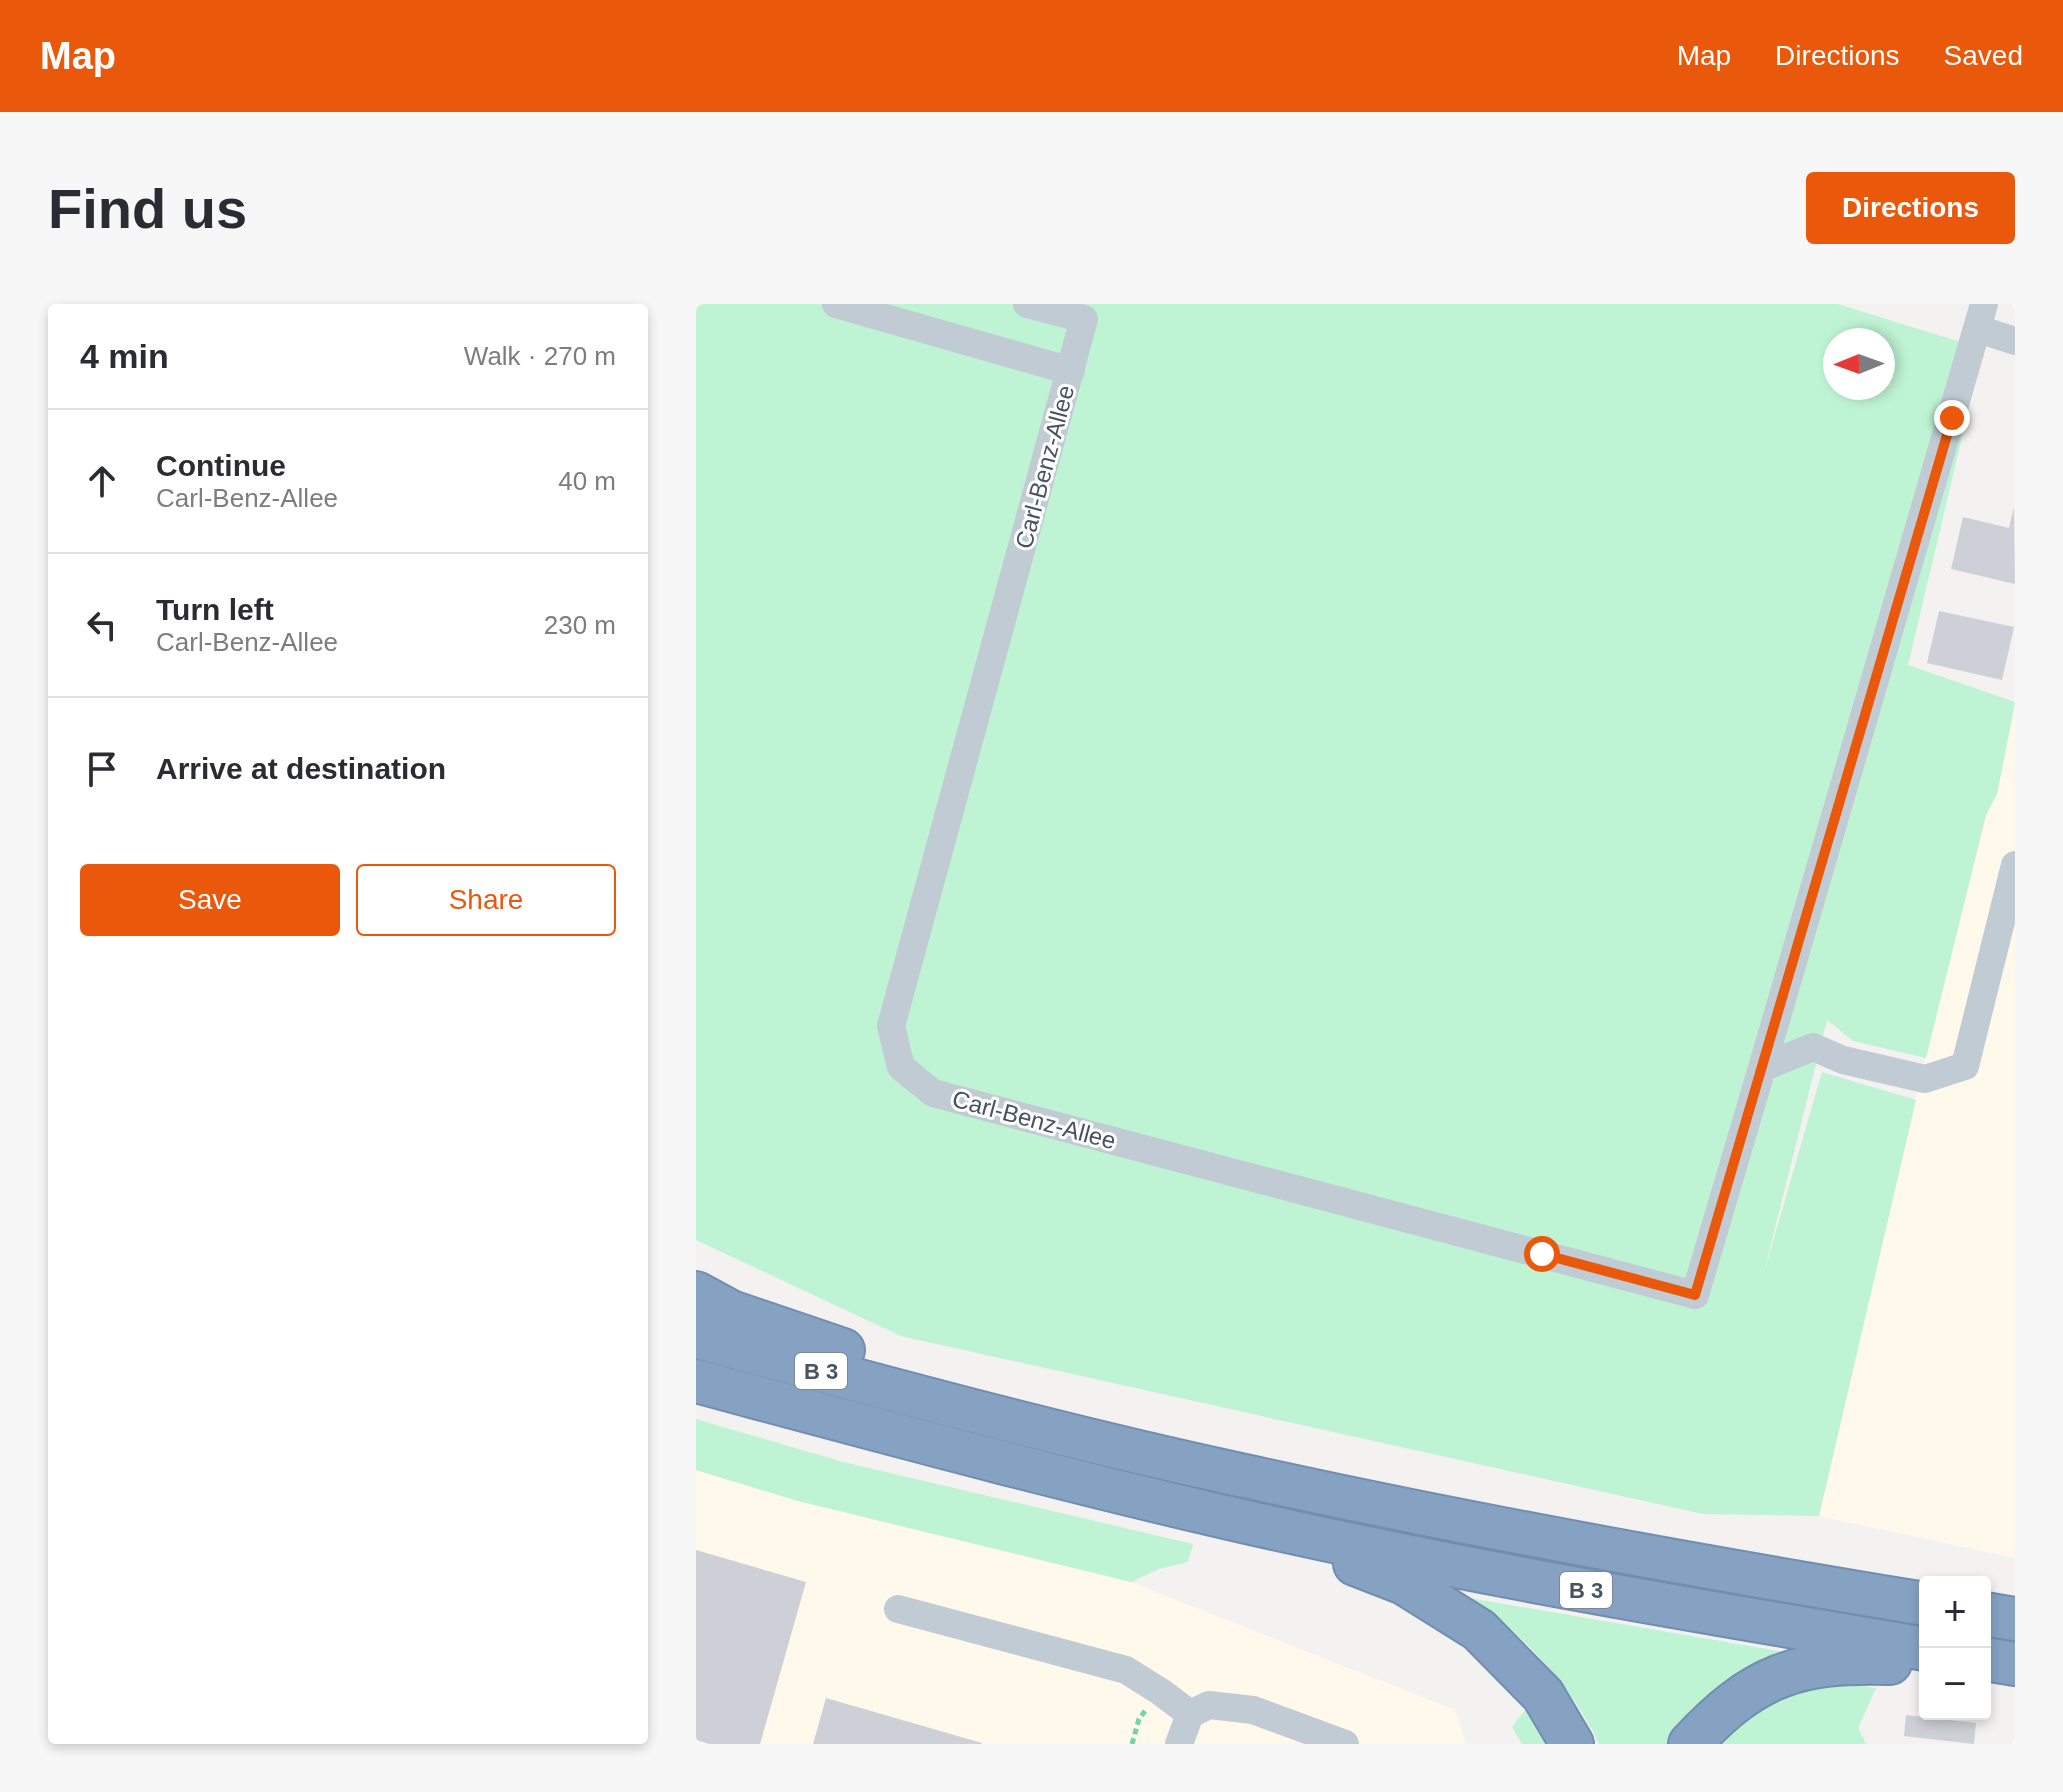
<!DOCTYPE html>
<meta charset="utf-8">
<style>
:root{--surface:#fff;--page:#f7f7f7;--text:#2b2b33;--muted:#7c7c81;--line:#e1e1e2;--accent:#ea580c}
body{margin:0;font-family:Arial,sans-serif;background:var(--page);color:var(--text)}
.controls{position:absolute;right:24px;bottom:24px;display:grid;overflow:hidden;border-radius:8px;box-shadow:0 4px 12px #0003}
.controls button{width:72px;height:72px;display:grid;place-items:center;padding:0;border:0;border-bottom:2px solid var(--line);background:var(--surface);color:var(--text);font:40px sans-serif}
.compass{position:absolute;left:1127px;top:24px;width:72px;height:72px;border-radius:50%;background:var(--surface);box-shadow:0 4px 12px #0003;rotate:269deg}
.stop{position:absolute;width:24px;height:24px;margin:-18px;border:6px solid #ea580c;border-radius:50%;background:#fff}
.stop.end{background:#ea580c;border-color:#fff;box-shadow:0 2px 8px #0008}
.list{margin:0;padding:0;list-style:none}
h2{display:flex;justify-content:space-between;align-items:center;height:104px;margin:0;padding:0 32px;font-size:34px}
h2 small{font-size:26px;font-weight:400;color:var(--muted)}
.list li{display:grid;grid-template-columns:52px 1fr auto;gap:24px;align-items:center;box-sizing:border-box;height:144px;padding:0 32px;border-top:2px solid var(--line)}
.list b{display:block;font-size:30px;white-space:nowrap}
.list p{margin:0;font-size:26px;white-space:nowrap;color:var(--muted)}
.list em{font-size:26px;font-style:normal;color:var(--muted)}
.actions{display:flex;gap:16px;padding:24px 32px}
.actions a{flex:1;padding:18px 0;border:2px solid var(--accent);border-radius:8px;text-align:center;font-size:28px;color:var(--accent)}
.actions .main{background:var(--accent);color:#fff}
.icon{flex:none;width:44px;height:44px;fill:none;stroke:currentColor;stroke-width:2;stroke-linecap:round;stroke-linejoin:round}
.map{position:relative;flex:none;width:1319px;height:1440px;overflow:hidden;border-radius:8px}
header{display:flex;align-items:center;gap:48px;box-sizing:border-box;height:112px;padding:0 40px;background:var(--accent);color:#fff}
header strong{font-size:38px}
nav{display:flex;gap:44px;margin-inline-start:auto;font-size:28px}
.intro{display:flex;align-items:center;justify-content:space-between;box-sizing:border-box;height:192px;padding:0 48px}
h1{margin:0;font-size:56px}
.button{padding:20px 36px;border-radius:8px;background:var(--accent);color:#fff;font-size:28px;font-weight:700}
main{display:flex;gap:48px;padding:0 48px}
aside{flex:1;background:var(--surface);border-radius:8px;box-shadow:0 4px 12px #0003}
.map>svg:first-child{display:block}
.commercial{fill:#fef9eb}
.green{fill:#bef3d3;fill-rule:evenodd}
.building{fill:#cdd0d6}
.lines{fill:none;stroke-linecap:round;stroke-linejoin:round}
.highway-casing{stroke:#718daf;stroke-width:46}
.path{stroke:#73d4a6;stroke-width:5;stroke-dasharray:6 4;stroke-linecap:butt}
.minor{stroke:#c1cbd4;stroke-width:28}
.highway{stroke:#86a2c3;stroke-width:42}
.route{stroke:#ea580c;stroke-width:10}
.labels{text-anchor:middle;stroke-width:6;stroke-linejoin:round;paint-order:stroke}
.shield{fill:#fff;stroke:#7e8790;stroke-width:2}
.shield-label{font-size:22px;font-weight:bold;fill:#475460}
.street-label{font-size:24px;fill:#475460;stroke:#fff}
</style>
<header>
<strong>Map</strong>
<nav><a>Map</a><a>Directions</a><a>Saved</a></nav>
</header>
<div class="intro"><h1>Find us</h1><a class="button">Directions</a></div>
<main>
<aside>
<h2>4 min<small>Walk · 270 m</small></h2>
<ul class="list">
<li><svg class="icon" aria-label="ahead" viewBox="0 0 24 24"><path d="M12 20V5M6 11l6-6 6 6"/></svg><div><b>Continue</b><p>Carl-Benz-Allee</p></div><em>40 m</em></li>
<li><svg class="icon" aria-label="left" viewBox="0 0 24 24"><path d="M17 20v-9H6M10 6l-5 5 5 5"/></svg><div><b>Turn left</b><p>Carl-Benz-Allee</p></div><em>230 m</em></li>
<li><svg class="icon" aria-label="arrive" viewBox="0 0 24 24"><path d="M6 21V4h12l-3 4 3 4H6"/></svg><div><b>Arrive at destination</b></div></li>
</ul>
<div class="actions"><a class="main">Save</a><a>Share</a></div>
</aside>
<div class="map">
<svg width="1319" height="1440" viewBox="0 0 1319 1440">
<rect width="100%" height="100%" fill="#f4f1f1"/>
<path class="commercial" d="M1319,405V1254L1123,1212L1193,902L1290,511L1301,490Z
M0,1166L102,1197L435,1278L759,1406L770,1440H0Z"/>
<path class="green" d="M0,0H1142L1287,45L1212,361L1319,398L1301,490L1290,511L1230,754L1157,737L1131,716L1067,972L1126,768L1220,796L1123,1212L1007,1210L205,1032L0,936ZM1139,36H1187V84H1139Z
M0,1115L147,1158L497,1240L492,1258L463,1265L435,1278L102,1197L0,1166Z
M762,1292L1106,1351L977,1440H903C881,1392 842,1347 801,1314C789,1305 775,1299 762,1292Z
M1144,1379L1180,1384L1162,1424L1170,1440H1020C1054,1399 1096,1392 1144,1379Z
M832,1402L859,1440H826L816,1423Z"/>
<path class="building" d="M1318,203L1319,280L1255,265L1267,213L1313,224Z
M1243,307L1318,323L1306,376L1231,359Z
M0,1246L110,1278L64,1440H13L0,1436Z
M130,1394L286,1439V1440H117Z
M1210,1411L1280,1419L1278,1440L1208,1432Z"/>
<g class="lines">
<defs>
<path id="highway" d="M0,989L35,1008L147,1046
M0,1033C185,1083 370,1134 558,1174C780,1223 1004,1263 1229,1300
M0,1077C183,1126 366,1176 551,1218C776,1269 1002,1307 1229,1345
M659,1260L708,1279L783,1326L847,1391L876,1440
M1289,1310L1319,1315
M1289,1355L1319,1360
M994,1440C1058,1371 1101,1356 1194,1359"/>
</defs>
<use href="#highway" class="highway-casing"/>
<path class="path" d="M436,1440L443,1415L449,1407"/>
<path class="minor" d="M140,0L375,67
M331,0L388,15L195,722L205,763L237,789L999,991L1066,764L1117,743L1147,756L1229,775L1269,762L1319,561
M1282,25L1319,37
M1066,764L1288,0
M202,1305L430,1366L465,1388L494,1410
M483,1440L494,1410L513,1401L557,1406L649,1440"/>
<use href="#highway" class="highway"/>
</g>
<g class="lines">
<path class="route" d="M846,950L999,991L1256,114"/>
</g>
<g class="labels">
<g class="shield">
<rect x="99" y="1049" width="52" height="36" rx="6"/>
<rect x="864" y="1268" width="52" height="36" rx="6"/>
</g>
<g class="shield-label">
<text x="125" y="1075">B 3</text>
<text x="890" y="1294">B 3</text>
</g>
<g class="street-label">
<text transform="translate(349 163) rotate(-75)" y="8">Carl-Benz-Allee</text>
<text transform="translate(338 816) rotate(15)" y="8">Carl-Benz-Allee</text>
</g>
</g>
</svg>
<div class="controls">
<button>+</button>
<button>−</button>
</div>
<svg class="compass" viewBox="-18 -18 36 36"><path d="M0-13l5 13h-10z" fill="#e53935"/><path d="M0 13l5-13h-10z" fill="#7c7c81"/></svg>
<div class="stop" style="left:846px;top:950px"></div>
<div class="stop end" style="left:1256px;top:114px"></div>
</div>
</main>
